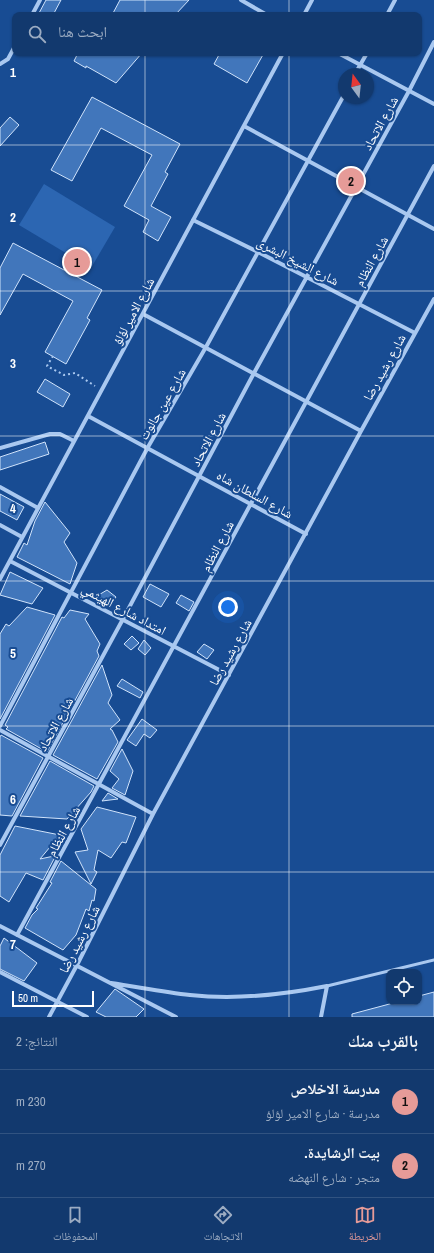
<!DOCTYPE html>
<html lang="ar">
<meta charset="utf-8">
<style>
:root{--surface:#12396e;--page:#1f4476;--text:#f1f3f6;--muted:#9cacc2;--line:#315381;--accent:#e69b98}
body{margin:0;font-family:"Archivo Narrow","Noto Naskh Arabic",sans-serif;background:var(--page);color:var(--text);direction:rtl}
.controls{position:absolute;right:12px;bottom:12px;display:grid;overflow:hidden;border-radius:8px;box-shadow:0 1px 3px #0004}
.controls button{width:36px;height:36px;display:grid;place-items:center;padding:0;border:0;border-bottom:1px solid var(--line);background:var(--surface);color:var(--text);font:20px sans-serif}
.compass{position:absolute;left:338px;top:68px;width:36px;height:36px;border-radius:50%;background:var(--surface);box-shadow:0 1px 3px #0004;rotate:345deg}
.scale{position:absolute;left:12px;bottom:10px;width:82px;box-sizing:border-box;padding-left:4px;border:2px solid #fff;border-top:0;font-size:11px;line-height:14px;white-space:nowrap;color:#fff;-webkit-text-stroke:3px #184c93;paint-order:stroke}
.you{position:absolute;left:228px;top:607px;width:14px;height:14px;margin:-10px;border:3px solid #fff;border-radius:50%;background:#1a73e8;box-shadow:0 0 0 6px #1a73e833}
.badge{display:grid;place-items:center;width:26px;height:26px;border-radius:50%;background:var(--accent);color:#111;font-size:13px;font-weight:700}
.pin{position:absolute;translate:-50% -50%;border:2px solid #fff;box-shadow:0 1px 4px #0006}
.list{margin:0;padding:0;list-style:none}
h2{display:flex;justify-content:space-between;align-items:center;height:52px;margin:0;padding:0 16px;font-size:17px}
h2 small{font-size:13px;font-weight:400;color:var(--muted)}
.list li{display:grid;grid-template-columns:26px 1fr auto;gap:12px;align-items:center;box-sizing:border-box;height:64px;padding:0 16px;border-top:1px solid var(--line)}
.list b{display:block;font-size:15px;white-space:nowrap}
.list p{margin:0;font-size:13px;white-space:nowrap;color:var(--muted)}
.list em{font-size:13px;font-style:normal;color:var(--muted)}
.icon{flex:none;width:22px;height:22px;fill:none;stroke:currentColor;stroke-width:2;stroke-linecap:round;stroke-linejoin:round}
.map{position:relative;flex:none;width:434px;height:1017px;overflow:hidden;direction:ltr}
.search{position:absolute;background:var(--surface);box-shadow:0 1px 3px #0004;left:12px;right:12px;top:12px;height:44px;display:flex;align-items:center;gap:10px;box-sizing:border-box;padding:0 14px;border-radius:8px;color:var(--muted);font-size:15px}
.sheet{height:180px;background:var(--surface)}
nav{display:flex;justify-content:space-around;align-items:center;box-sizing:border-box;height:56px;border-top:1px solid var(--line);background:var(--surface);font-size:11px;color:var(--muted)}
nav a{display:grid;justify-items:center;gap:2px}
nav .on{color:var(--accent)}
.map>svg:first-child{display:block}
.green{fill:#2c66b2}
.building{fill:#4176bb;stroke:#d0e3fb}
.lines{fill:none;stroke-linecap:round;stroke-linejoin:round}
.path{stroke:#a9c8f0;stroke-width:2;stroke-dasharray:2 3;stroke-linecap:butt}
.service{stroke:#a9c8f0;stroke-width:3}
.minor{stroke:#a9c8f0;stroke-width:4}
.grid{fill:none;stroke:#fff;stroke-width:1;stroke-opacity:0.55}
.labels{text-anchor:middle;stroke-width:4;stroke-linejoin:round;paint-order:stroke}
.street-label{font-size:13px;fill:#fff;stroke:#184c93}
.grid-label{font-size:13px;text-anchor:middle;font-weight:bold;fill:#fff;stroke:#184c93;stroke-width:4;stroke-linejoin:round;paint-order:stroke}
</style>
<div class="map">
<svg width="434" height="1017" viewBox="0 0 434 1017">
<rect width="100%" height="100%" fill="#184c93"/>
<path class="green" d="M44,184L115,227L91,268L19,225Z"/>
<path class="building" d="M46,0H61L53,15H38Z
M120,0H189L175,15H112Z
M78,53H142L116,83L86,66V68L74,61Z
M220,53H264L247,83L214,64Z
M92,97L180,144L165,172L168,174L151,206L171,217L158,241L143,232L149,220L124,206L152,155L101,128L72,181L51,170Z
M10,117L19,125L0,146V128Z
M13,243L102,290L87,318L90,320L66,364L45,352L73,301L23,274L0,315V268Z
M45,379L70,394L63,407L37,392Z
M45,442L49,454L0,470V457Z
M0,494L24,507L17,520L0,511Z
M45,502L70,533L64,542L77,563L70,584L17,557L24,543L27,545L35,521Z
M10,572L43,588L32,604L0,595Z
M150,584L169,594L161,607L143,597Z
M107,590L116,597L109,607L97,596Z
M181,595L194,602L189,611L176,603Z
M27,607L55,615L0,719V634L6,624L9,626Z
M70,610L89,614L85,619L100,644L97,651L99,656L47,752L6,729L8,727L5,725L62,617L64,618Z
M132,636L139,643L131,650L124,644Z
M144,640L151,648L145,655L138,649Z
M204,644L214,650L207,659L197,652Z
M102,665L112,695L108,703L120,720L110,729L112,730L118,742L97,779L53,755Z
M122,679L143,692L140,698L117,686Z
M142,719L157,730L150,738L144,734L136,746L127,740Z
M1,735L43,758L12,816L0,815V737Z
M122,749L133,771L125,795L112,788L119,779L110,771Z
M50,761L94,786L91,792L67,819L20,816Z
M108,793L118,799L102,801Z
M97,807L136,817L126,843L122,842L111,858L98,850L94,870L97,872L91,884L75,852L88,850L81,829Z
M15,826L60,835L40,859L54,856L55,857L43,880L26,873L9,902L0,896V855Z
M61,861L96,889L94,901L92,900L89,911L86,909L76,935L63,950L25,928L32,915L38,909L36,908L52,883L50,882Z
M4,938L37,963L24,981L0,969V946Z
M115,989L144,1009L136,1017H106L96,1012Z
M434,992V1017H352V1014L397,1002H419V996Z"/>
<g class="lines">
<path class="path" d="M53,356L47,366L64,375L75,373L95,386"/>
<path class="service" d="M327,986L434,960"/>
<path class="minor" d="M241,0L267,15
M32,15L40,0
M304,15L312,0
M387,15L395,0
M338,53L434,104
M0,64L8,59L15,46
M355,74L367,53
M244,126L434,229
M193,220L258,252L415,333
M143,314L361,431
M88,416L306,534
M0,448L50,434H60L74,441
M0,487L38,508
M0,525L22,537
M10,561L229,675
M0,579L283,53
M0,726L148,447L206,347L344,95
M0,730L153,814
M0,845L123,619L254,373L409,91L434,42
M0,926L176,1017
M17,935L434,166
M0,972L87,1017
M111,983C138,987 164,992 190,995C236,1000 282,995 327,986L321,1017
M49,1017L77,965L153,814L361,431L434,299"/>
</g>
<path class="grid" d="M145,0V15M289,0V15M145,53V1017M289,53V1017M0,145H434M0,291H434M0,436H434M0,581H434M0,726H434M0,872H434"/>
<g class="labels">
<g class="street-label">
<text transform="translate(380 123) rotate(-61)" y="5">شارع الاتحاد</text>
<text transform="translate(298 261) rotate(27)" y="5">شارع الشيخ البشرى</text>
<text transform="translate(371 261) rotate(-61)" y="5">شارع النظام</text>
<text transform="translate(133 311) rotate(-62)" y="5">شارع الامير لؤلؤ</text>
<text transform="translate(384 367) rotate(-61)" y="5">شارع رشيد رضا</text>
<text transform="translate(162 404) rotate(-60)" y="5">شارع عين جالوت</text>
<text transform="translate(208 439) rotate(-62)" y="5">شارع الاتحاد</text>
<text transform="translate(255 494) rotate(29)" y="5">شارع السلطان شاه</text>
<text transform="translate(217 546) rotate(-62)" y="5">شارع النظام</text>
<text transform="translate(124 609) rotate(28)" y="5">امتداد شارع الهيثمي</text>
<text transform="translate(230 652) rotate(-61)" y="5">شارع رشيد رضا</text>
<text transform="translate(55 724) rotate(-61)" y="5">شارع الاتحاد</text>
<text transform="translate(63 831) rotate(-61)" y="5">شارع النظام</text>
<text transform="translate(79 939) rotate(-63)" y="5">شارع رشيد رضا</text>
</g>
</g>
<g class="grid-label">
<text x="13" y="77">1</text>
<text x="13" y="222">2</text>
<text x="13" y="368">3</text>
<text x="13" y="513">4</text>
<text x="13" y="658">5</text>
<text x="13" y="804">6</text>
<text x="13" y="949">7</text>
</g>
</svg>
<div class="controls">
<button><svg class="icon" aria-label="locate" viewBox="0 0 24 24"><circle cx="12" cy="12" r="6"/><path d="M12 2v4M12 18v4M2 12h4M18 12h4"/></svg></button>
</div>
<svg class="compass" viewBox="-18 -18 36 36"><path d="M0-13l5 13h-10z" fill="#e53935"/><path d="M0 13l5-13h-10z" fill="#9cacc2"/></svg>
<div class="scale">50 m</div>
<div class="you"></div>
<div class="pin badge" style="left:77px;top:262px">1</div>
<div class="pin badge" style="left:351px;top:181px">2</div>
<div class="search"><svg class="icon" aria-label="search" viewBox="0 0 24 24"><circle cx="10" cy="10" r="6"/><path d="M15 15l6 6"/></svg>ابحث هنا</div>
</div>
<section class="sheet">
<h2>بالقرب منك<small>النتائج: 2</small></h2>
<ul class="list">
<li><span class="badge">1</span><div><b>مدرسة الاخلاص</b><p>مدرسة · شارع الامير لؤلؤ</p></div><em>230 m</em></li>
<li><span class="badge">2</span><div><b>بيت الرشايدة.</b><p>متجر · شارع النهضه</p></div><em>270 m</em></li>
</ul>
</section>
<nav>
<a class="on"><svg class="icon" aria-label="map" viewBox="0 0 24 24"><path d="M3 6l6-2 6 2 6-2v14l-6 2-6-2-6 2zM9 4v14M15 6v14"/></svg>الخريطة</a>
<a><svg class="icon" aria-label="directions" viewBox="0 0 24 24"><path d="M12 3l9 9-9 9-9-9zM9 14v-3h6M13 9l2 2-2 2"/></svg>الاتجاهات</a>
<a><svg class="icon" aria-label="saved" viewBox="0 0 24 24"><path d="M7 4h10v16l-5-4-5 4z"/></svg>المحفوظات</a>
</nav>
